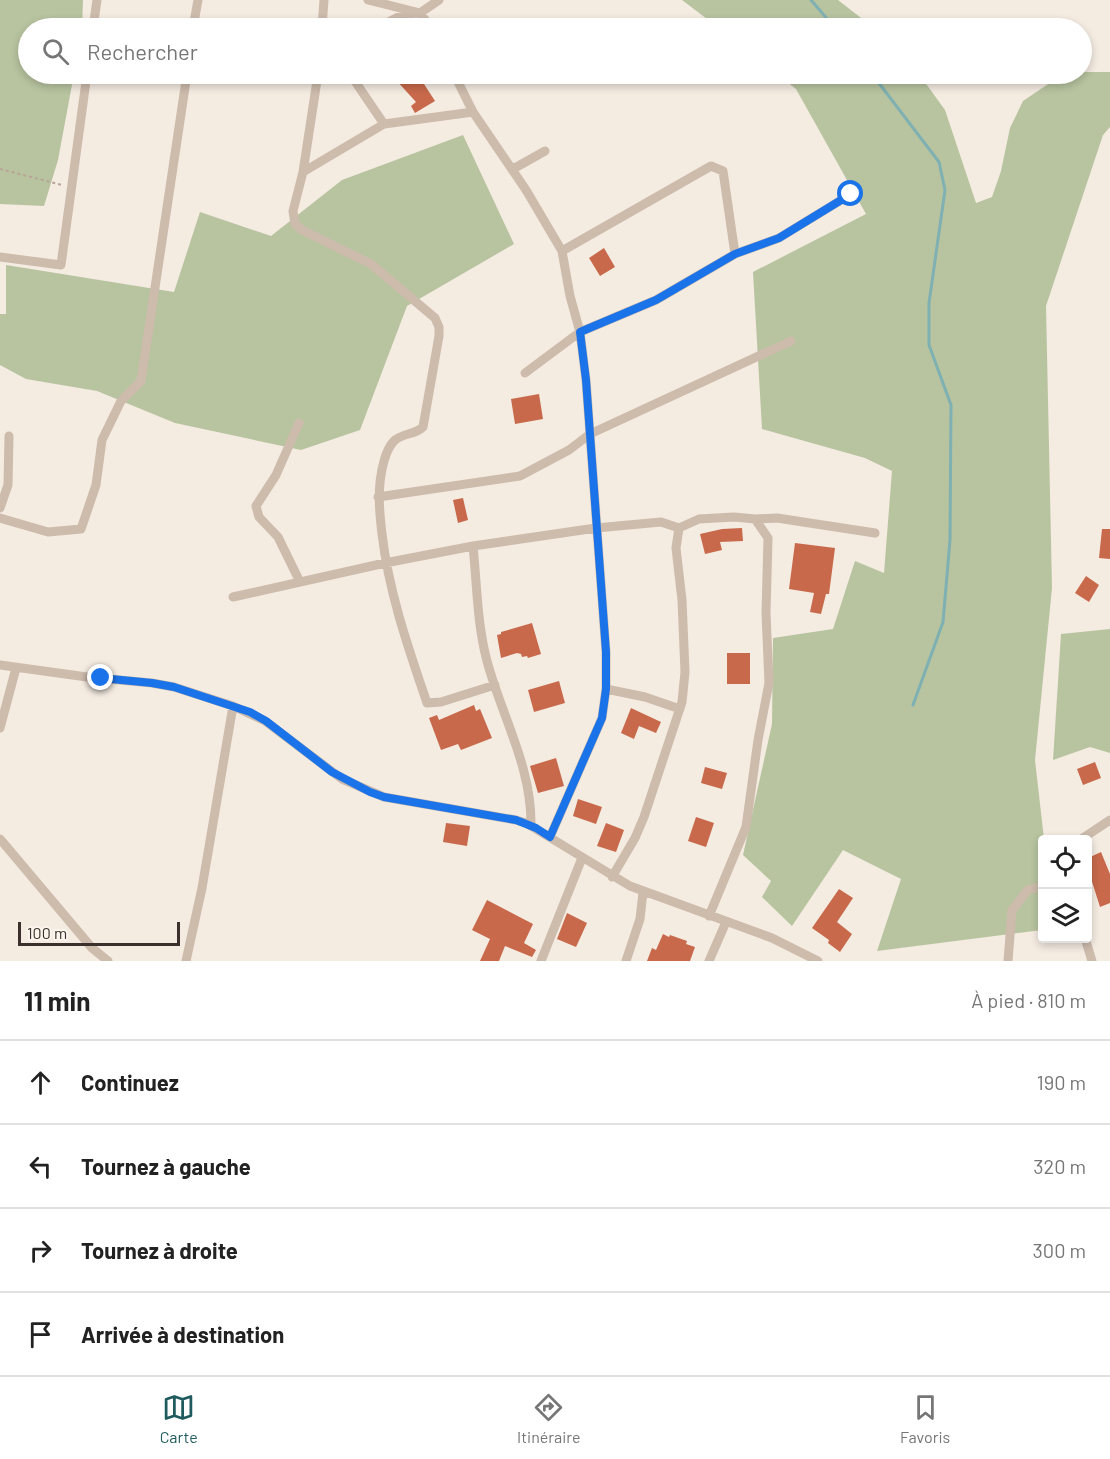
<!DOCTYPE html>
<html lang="fr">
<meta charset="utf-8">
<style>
:root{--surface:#fff;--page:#f6f6f6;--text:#222;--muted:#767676;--line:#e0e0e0;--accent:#1f5a5e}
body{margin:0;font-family:Barlow,sans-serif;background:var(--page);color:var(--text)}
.controls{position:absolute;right:18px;bottom:18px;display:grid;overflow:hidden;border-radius:6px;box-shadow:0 3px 9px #0003}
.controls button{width:54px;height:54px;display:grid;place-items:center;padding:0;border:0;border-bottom:2px solid var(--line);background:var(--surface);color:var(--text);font:30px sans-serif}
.scale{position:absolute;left:18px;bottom:15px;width:162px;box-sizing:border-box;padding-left:6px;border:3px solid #3b302b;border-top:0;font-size:16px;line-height:21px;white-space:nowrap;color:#3b302b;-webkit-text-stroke:4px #fbf5ee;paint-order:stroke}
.stop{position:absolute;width:18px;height:18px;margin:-14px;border:4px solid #1a73e8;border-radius:50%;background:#fff}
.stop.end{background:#1a73e8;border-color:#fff;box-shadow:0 2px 6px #0008}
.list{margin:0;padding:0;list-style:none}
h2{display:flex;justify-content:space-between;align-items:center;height:78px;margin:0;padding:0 24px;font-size:26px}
h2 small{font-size:20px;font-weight:400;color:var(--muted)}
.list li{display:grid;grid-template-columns:39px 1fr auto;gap:18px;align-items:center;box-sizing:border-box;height:84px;padding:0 24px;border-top:2px solid var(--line)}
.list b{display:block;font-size:22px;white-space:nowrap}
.list em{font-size:20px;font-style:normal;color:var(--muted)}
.icon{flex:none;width:33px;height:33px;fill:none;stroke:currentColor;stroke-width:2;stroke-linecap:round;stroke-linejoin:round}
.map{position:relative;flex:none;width:1110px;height:961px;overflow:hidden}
.search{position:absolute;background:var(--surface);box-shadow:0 3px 9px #0003;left:18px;right:18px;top:18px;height:66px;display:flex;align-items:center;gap:15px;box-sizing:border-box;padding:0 21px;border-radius:33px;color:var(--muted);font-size:22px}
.sheet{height:414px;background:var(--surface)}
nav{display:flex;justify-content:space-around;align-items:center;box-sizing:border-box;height:84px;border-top:2px solid var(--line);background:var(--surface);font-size:16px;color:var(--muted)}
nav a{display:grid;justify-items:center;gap:3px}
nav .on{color:var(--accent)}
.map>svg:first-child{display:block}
.green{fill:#b8c4a0}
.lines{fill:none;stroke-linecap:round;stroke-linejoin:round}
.stream{stroke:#7fb0b2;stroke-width:3}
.building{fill:#c8694b}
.path{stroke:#b9a596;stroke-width:2;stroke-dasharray:3 3;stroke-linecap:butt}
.minor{stroke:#cdbbac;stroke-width:9}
.route{stroke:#1a73e8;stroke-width:8}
</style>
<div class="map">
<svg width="1110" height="961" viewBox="0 0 1110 961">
<rect width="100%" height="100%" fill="#f4ebe1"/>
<path class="green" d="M0,0H83L82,28H28V74H74L58,160L44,206L0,204Z
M682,0H838L874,28H719Z
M1082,72H1110V127L1103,135L1046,306L1052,588L1035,760L1044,839L1042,930L877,951L901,879L843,850L792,926L762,897L771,881L743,855L772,724L773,638L833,629L855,561L884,573L892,471L865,458L762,429L753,272L866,214L796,89L777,74H919L945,110L976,203L992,197L1001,171L1010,128L1023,101L1063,74H1082Z
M463,135L514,244L407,306L360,430L301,450L175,423L97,391L26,379L0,365V314H6V265L174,292L200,212L271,236L342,180Z
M1110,629V753L1090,747L1053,760L1061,634Z"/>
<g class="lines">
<path class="stream" d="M811,0L835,28
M872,74L939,162L945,190L929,303V345L951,405L950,540L943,622L913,705"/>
</g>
<path class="building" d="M400,74H436L424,84L435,101L415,113L411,106L416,102L395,79Z
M604,248L615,267L600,276L589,258Z
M539,394L543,419L515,424L511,399Z
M463,498L468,520L458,523L453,500Z
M742,528L743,541L720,542L722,550L705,554L700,534L722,529Z
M1102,529H1110V559L1099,558Z
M795,543L835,548L829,594H826L821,614L810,612L814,593L789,589Z
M1086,576L1099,585L1089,602L1075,593Z
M532,623L541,654L528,658L527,656L522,657L521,654L517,653L501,658L497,635L501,634V632Z
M727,653H750V684H727Z
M559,681L565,703L534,712L528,690Z
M474,705L476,711L480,709L492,738L461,750L458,744L441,750L429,718L437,715L439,720Z
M631,708L661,722L656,733L639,726L634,739L621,733Z
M556,758L564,786L538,793L530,766Z
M1095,762L1101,778L1083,785L1077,769Z
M705,767L727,773L722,789L701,783Z
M578,799L602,807L596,824L573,816Z
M696,817L714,823L706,847L688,841Z
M446,823L470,826L467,846L443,842Z
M606,823L624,830L616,852L597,846Z
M1101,852L1110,874V903L1100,907L1088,869V858Z
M839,889L853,898L837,922L852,934L840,952L828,943L829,940L812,928Z
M487,900L533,924L524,943L536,950L532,957L505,946L499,961H480L490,939L472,930Z
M567,913L587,923L576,947L557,939Z
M663,934L669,937L670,935L687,941L686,944L695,947L690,961H647L652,948L656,950Z"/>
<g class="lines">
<path class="path" d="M0,169L62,185"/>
<path class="minor" d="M368,0L420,13L439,0
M93,28L97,0
M193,28L198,0
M322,28L324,0
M377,28L404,14L420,13L431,28
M318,74L303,172L293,211L295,224L302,230L371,264L435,318L439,327V336L423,427C415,435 402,433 394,441C389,446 386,454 384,461C377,486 379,509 382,534C389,593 408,647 427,703L441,702L495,685
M350,74L384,124L473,112
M454,74L473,112L526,190L562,251L570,296L580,332L586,380L606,652V689L602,718L550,837
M513,169L545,151
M303,172L384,124
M735,254L779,238L851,194
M0,257L61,265L87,74
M525,373L580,332L656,300L735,254L723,171L711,166L562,251
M299,423L276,475L256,506L259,517L278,537L300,582
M378,497L520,476L569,450L590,434L791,341
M0,508L8,485L9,436
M0,518L48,532L81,529L96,485L102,440L121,401L141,381L187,74
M755,519L777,518L875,533
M679,528L699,519L734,517L755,519L768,538L766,613L769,683L758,740L746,827L709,916
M473,546C477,584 477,624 487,661C502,717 532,767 531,826
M233,597L385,563L473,546L596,528L661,522L679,528L676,548L682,600L685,672L682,702L644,817L635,838L612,877
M0,665L87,677L152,683L174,687L233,706L265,721L342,779L384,797L516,820L526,823L630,886L772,938L818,961
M606,689L645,697L680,709
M0,728L16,668
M0,839L92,948L108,961
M1080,840L1110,820
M1085,938L1092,961
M186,961L202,888L233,706
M541,961L582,858
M626,961L640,919L643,892
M709,961L726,922
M1008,961L1012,910L1028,890L1042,886"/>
</g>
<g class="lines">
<path class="route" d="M101,678L152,683L174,687L250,712L266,721L332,772L370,792L384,797L516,820L536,828L550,837L602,718L606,689V652L586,380L580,332L656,300L735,254L779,238L851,194"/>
</g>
</svg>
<div class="controls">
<button><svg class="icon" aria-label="locate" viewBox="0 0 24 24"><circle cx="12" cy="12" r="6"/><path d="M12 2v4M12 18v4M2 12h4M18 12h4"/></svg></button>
<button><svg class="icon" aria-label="layers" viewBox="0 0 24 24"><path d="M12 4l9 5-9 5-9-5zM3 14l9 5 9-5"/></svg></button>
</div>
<div class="scale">100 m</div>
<div class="stop" style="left:851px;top:194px"></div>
<div class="stop end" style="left:101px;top:678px"></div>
<div class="search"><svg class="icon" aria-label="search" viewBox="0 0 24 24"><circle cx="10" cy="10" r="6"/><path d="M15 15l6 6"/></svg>Rechercher</div>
</div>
<section class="sheet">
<h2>11 min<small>À pied · 810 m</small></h2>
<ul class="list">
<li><svg class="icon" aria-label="ahead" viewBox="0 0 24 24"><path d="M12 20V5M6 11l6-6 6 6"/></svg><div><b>Continuez</b></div><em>190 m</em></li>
<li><svg class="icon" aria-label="left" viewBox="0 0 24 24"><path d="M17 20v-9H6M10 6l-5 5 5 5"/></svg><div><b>Tournez à gauche</b></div><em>320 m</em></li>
<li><svg class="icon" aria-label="right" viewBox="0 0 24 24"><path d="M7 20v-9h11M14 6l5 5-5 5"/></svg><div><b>Tournez à droite</b></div><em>300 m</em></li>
<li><svg class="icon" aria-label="arrive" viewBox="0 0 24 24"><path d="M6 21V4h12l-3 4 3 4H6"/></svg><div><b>Arrivée à destination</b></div></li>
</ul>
</section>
<nav>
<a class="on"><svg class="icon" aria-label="map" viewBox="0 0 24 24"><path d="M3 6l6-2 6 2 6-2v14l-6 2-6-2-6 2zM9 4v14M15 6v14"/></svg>Carte</a>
<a><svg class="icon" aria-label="directions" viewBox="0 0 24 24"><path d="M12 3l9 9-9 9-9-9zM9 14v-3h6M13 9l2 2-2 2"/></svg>Itinéraire</a>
<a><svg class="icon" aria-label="saved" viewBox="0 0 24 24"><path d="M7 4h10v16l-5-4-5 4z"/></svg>Favoris</a>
</nav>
